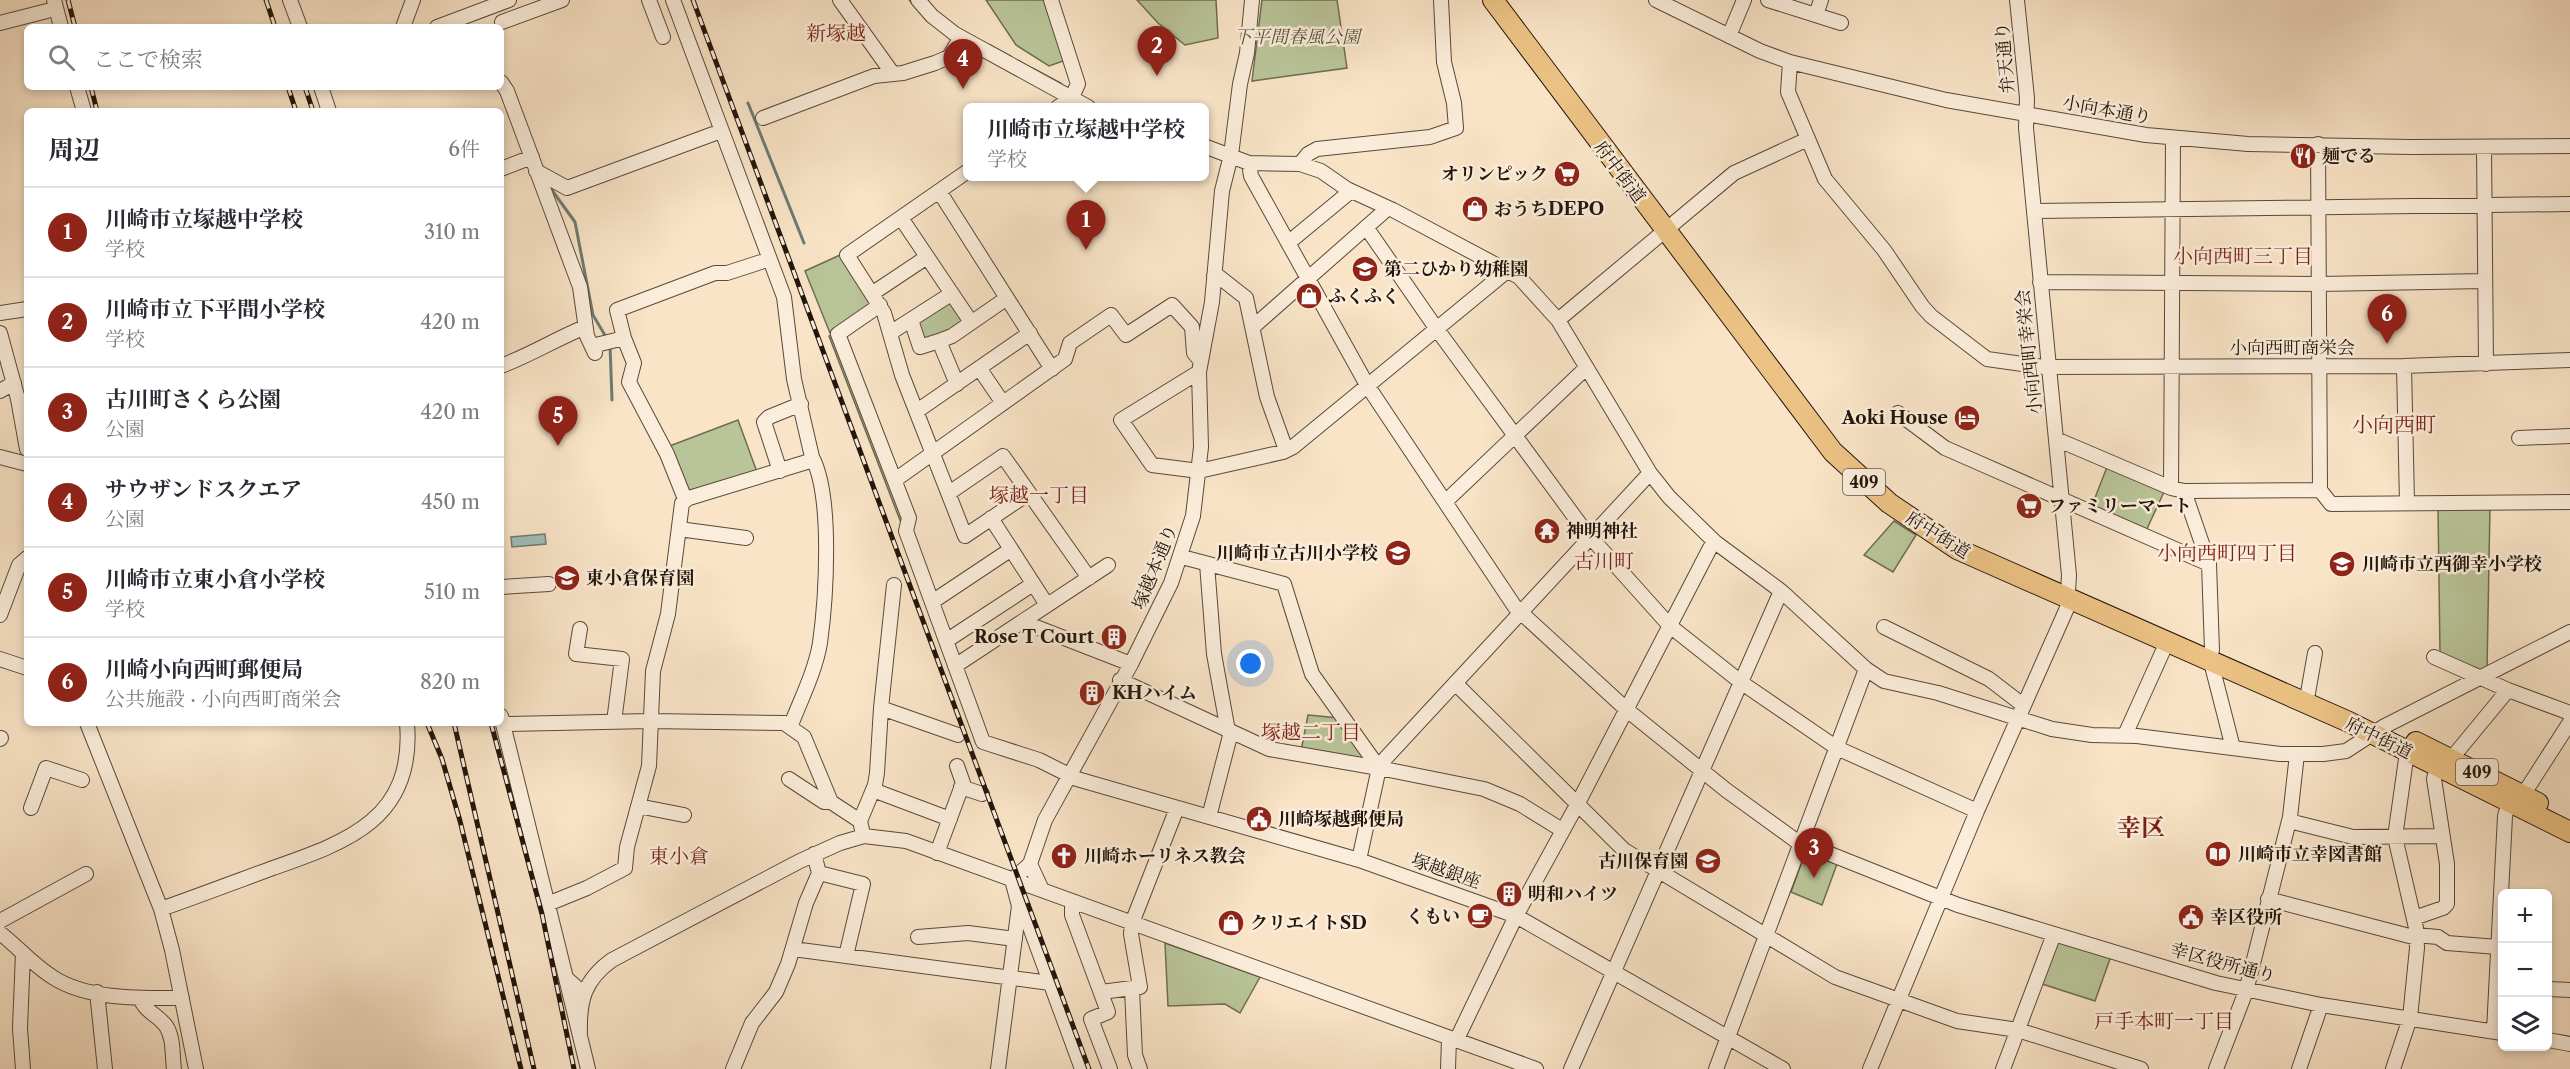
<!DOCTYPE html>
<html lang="ja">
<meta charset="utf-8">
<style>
:root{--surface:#fff;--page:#f7f7f7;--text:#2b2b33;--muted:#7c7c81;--line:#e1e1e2;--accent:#8f2418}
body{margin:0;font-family:"Libre Caslon Text","Noto Serif JP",serif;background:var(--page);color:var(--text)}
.controls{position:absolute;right:18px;bottom:18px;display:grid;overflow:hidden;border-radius:9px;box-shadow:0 3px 9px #0003}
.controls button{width:54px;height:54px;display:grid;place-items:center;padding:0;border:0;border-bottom:2px solid var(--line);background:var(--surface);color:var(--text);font:30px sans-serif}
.you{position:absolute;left:1251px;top:664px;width:21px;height:21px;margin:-15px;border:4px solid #fff;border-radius:50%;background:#1a73e8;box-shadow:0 0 0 9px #1a73e833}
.badge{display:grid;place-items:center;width:39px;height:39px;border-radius:50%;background:var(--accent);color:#fff;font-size:20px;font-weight:700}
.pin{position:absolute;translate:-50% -50px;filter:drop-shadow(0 2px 3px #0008)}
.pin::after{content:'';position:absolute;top:32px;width:21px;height:18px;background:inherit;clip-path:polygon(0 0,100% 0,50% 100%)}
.popup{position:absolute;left:963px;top:103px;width:246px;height:78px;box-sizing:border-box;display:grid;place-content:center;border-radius:9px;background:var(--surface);filter:drop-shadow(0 2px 4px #0005);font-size:20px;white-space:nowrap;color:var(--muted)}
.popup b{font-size:22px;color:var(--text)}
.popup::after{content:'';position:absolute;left:50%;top:100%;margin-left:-12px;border:12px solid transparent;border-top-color:var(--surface)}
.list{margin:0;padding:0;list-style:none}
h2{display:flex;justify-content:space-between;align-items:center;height:78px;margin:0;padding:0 24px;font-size:26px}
h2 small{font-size:20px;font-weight:400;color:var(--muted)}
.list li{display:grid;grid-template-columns:39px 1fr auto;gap:18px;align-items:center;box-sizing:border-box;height:90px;padding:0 24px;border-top:2px solid var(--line)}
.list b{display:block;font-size:22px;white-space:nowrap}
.list p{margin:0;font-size:20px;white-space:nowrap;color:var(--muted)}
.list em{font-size:20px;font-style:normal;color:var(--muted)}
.icon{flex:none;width:33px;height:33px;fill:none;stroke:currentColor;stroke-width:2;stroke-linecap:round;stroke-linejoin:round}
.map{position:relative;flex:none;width:2570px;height:1069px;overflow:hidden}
.search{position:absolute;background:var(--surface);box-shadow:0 3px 9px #0003;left:24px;top:24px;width:480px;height:66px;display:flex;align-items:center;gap:15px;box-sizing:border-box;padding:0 21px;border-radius:9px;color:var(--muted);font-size:22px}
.panel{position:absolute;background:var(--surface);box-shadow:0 3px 9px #0003;left:24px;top:108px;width:480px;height:618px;border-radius:9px}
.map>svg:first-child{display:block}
.green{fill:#b9c599;stroke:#6e6d52;stroke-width:1.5}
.water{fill:#9ebeb8;stroke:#6c7a73;stroke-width:1.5}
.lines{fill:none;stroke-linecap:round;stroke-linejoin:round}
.stream{stroke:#6c7a73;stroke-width:3}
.minor-casing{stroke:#58493a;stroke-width:16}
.highway-casing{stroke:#22150b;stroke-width:22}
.minor{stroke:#fbeddb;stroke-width:14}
.highway{stroke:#ecc284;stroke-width:20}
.rail-casing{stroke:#22150b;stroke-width:5}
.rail{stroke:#fbeddb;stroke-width:3;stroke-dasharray:9;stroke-linecap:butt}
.labels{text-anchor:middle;stroke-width:5;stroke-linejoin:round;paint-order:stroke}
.shield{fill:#fbeddb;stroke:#635649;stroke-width:1.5}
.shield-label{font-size:16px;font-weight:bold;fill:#22150b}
.park-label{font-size:18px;font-style:italic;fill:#57533d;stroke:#fbeddb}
.street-label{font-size:18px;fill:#22150b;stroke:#fbeddb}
.poi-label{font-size:18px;font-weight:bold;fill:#22150b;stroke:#fbeddb;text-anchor:start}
.neighbourhood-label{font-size:20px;fill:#7a1f14;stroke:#fbeddb}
.quarter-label{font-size:21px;fill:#7a1f14;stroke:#fbeddb}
.district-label{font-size:24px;font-weight:bold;fill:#7a1f14;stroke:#fbeddb}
</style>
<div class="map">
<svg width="2570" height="1069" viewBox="0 0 2570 1069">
<rect width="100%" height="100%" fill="#f9e4c7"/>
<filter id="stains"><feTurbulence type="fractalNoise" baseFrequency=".00333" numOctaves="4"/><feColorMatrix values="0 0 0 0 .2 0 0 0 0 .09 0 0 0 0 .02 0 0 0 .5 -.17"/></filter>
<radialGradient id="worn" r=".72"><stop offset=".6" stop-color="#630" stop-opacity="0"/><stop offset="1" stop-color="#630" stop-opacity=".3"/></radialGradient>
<path class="green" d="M986,0H1047L1066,60L1049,66L1016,45Z
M1137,0H1216L1218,38L1185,45L1158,23Z
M1262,0H1337L1347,68L1252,81Z
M840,255L872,306L830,333L805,271Z
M949,299L964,321L949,333L922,341L916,321Z
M833,334L903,514V528L829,336Z
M738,420L757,472L685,493L667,447Z
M2107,467L2164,492L2145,533L2091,508Z
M2438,507H2490L2487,669L2481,670L2440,653Z
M1894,521L1916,535L1893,572L1864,555Z
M1308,715L1339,718L1374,764L1301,751Z
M1805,853L1837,864L1822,905L1791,892Z
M2056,939L2111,956L2095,1001L2039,983Z
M1165,943L1260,977L1240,1013L1225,1004L1168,1006Z"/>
<path class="water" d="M545,534L546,544L512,547L511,537Z"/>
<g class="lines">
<path class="stream" d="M910,0L928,21
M989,45L1011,57
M1033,69L1061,84
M748,103L804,243
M549,186L575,222L593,315L606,337
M610,345L612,400"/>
<defs>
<path id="minor" d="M54,0L61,27
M290,0L300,27
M649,0L663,37
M840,0L893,74
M918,0L932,16L955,34L1088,107
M1051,0L1078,84L1071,99L1058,107
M1656,0L1760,51L1790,62L1946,100L2146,135L2248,144L2412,147L2570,146
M1768,0L1841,23
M1816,15L1821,0
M502,22L562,0
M0,23L47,11
M403,27L413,0
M437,27L509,0
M1729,36L1744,0
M1790,62L1788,92L1825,179L1884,250L1922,306L1931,316L1987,359L2044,367L2404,366L2570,360
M501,82L507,91L580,287L587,336L595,353
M77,87L84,111
M321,87L329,111
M763,118L874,76L903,73L935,63L949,57L956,45
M2318,144L2320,490L2331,504L2570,502
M1204,146L1249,163L1300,164L1321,171L1347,189L1393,210L1519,277L1558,320L1650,473L1669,497L1715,542L1781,591L1866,669L1884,681L1938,693L2052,729L2092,735L2137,736L2280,754H2323L2346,751L2383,727L2570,632
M2484,147L2486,364
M1249,163L1251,176L1367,385L1515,607L1627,710L1726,790L1795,840L1958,905L2216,983L2321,1005L2502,1033
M1300,164L1308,154L1317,149L1430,137L1456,128L1454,103L1444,62L1441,0
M501,169L532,157
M536,171L567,188L713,134
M968,171L847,255L884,313L902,375L965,536L1029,493
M939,191L1052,369
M2035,211L2570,204
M901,218L971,322
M1366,227L1436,328L1585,531L1670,626L1742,683L1837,748L1977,811
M1288,243L1351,191
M1214,276H1218L1246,298L1267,397L1286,450
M2040,282L2319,284L2485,281
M873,293L927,257
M880,305L838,334L909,518L906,531L983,742L1039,760L1077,779L1359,860L1516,916L1783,1069
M0,313L27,309
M911,320L920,347L939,341
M1558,320L1734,173L1808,139
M1253,327L1388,208
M0,333L18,399L27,449
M890,333L951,294
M592,346L624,338
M501,366C530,355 556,339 585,327
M2404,366L2407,503
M979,368L1003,403
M1199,372L1121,420L1152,465L1199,471L1283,452L1293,447L1507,271
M957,384L939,341L952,336L1007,298
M0,391L14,383
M917,411L1030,333
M1898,413L1945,448L2209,564
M2519,438L2570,436
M2056,439L2171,488L2184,491L2320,490
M0,457L27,464
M780,471L764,422L769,417L801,404
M895,480L1065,359L1070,343L1111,315L1126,335L1172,305L1192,327L1194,353L1199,359
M2171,488L2173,139
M2184,491L2209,564L2212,650
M949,493L1003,456L1089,578
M685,499L667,454L629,382L634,363L624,338L617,310L715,273H727L761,262
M1445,502L1586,368
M991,518L1047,605
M679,529L746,538
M1182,557L1284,584L1312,674L1379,768L1484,789L1520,804L1562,830
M1207,564L1214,654L1228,731
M501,587L549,584
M932,602L1010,550
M0,615L19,565L27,558
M1023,622L1131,664
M1884,627L1989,679L2023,705
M580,629L576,654L622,659L614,722
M946,641L1033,584
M2434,657L2508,690L2570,713
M0,659L27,668
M2211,662L2233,748
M955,666L1108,565
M1120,680L1269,749L1379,768
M1455,683L1624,850L1835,977L1957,1021L2018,1030L2141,1069
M2308,693L2315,653
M881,708L958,735
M501,716L566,978L583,993
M87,723L161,909L172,950L196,1069
M503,724L650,721L784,723L804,737L831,802L860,821
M791,725C801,699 815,672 820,643C826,599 833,496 812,457
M2125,735L2167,642
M0,739L1,738
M2451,759L2508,690
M789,779L824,802H831
M961,787L982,794
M873,790L950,819
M2523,795L2570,722
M638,806L684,815
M31,808L46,768L82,780
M1209,817L1231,732
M2289,821L2353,837L2442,836
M862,830L860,821L875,785L877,773L881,708L894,585
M937,853L963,783L957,766
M1359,860L1379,768L1384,760L1650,473
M819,873L863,884L846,956
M1042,890L1030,864L1045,820L1131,664L1171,583L1193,516L1201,447L1199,372L1212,302L1222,191L1231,155L1240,84L1247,53L1252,0
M2268,899L2417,938
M1072,901V915L1108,1012L1091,1019L1110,1069
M550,903L587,888L625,868L627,847L649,766L653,671L668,614L682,503L689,498L810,461L812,457L794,379L784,297L673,0
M1019,906L1027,919L1082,1069
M161,909C198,896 235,882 273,868C347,842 415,819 407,723
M2414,918L2443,908L2447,904V864L2434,779L2437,767
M0,921L86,874
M0,933C18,947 34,966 54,978C89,1000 142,998 182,998
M2416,935L2438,937L2447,943L2498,947
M918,937L968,933L1015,939
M793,949L1050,983
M566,978L588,1069
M1132,989L1135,1055L1140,1069
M2548,989L2570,990
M97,992L105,1069
M1101,992L1140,987L1131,934L1132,923L1177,808
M140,998C145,1012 157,1014 166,1026C174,1038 172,1055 174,1069
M2494,1031L2505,816L2509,802
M580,1033C579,1001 584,980 612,960L800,861L840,843L864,836L906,841L1536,1069
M2548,1040L2570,1044
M1456,1041L1516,916L1578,803L1710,548L1715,542
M23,1069L20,1028L23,953
M733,1069L752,1023L776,992L788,964L806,903L819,873L814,854
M998,1069L1019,906L1012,880L1030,864
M1448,1069L1449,1039
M1571,1069L1781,591
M1716,1069L1866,669
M1870,1069L1977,811L2067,608L2069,575L2026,128L2027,98L2017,0
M2003,1069L2054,934
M2216,1069L2246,991L2290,817L2297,754
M2299,1069L2321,1005
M2393,1069L2410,1018L2417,948L2416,928L2395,837L2407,752"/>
<path id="highway" d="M1493,0L1833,452L1889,503L1957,549L2349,722L2570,832
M2416,742L2538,803"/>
</defs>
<use href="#minor" class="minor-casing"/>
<use href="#highway" class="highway-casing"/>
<use href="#minor" class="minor"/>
<use href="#highway" class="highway"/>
<defs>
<path id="rail" d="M68,0L75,27
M266,0L275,27
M693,0L1089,1069
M91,87L97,111
M288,87L296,111
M305,87L313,111
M427,723L442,759L460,821L521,1069
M454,723L534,1069
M491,723L542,914L574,1069"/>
</defs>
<use href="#rail" class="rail-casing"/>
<use href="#rail" class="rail"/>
</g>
<defs>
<symbol id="restaurant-disc" viewBox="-11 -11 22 22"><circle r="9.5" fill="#8f2418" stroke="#fbeddb"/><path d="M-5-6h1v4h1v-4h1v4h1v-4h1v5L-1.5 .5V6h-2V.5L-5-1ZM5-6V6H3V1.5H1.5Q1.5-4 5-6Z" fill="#fff"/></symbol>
<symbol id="supermarket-disc" viewBox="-11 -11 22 22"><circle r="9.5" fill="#8f2418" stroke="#fbeddb"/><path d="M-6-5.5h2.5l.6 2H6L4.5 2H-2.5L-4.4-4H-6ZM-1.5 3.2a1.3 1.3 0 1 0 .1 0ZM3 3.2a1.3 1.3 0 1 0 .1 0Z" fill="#fff"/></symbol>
<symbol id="shop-disc" viewBox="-11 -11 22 22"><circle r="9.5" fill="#8f2418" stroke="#fbeddb"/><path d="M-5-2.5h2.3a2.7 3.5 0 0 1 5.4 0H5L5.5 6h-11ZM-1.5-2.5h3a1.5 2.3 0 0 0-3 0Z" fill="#fff"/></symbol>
<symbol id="school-disc" viewBox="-11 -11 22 22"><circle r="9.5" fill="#8f2418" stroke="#fbeddb"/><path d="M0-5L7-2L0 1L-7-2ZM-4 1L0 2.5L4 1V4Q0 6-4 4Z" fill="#fff"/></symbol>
<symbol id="hotel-disc" viewBox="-11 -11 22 22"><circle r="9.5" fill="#8f2418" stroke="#fbeddb"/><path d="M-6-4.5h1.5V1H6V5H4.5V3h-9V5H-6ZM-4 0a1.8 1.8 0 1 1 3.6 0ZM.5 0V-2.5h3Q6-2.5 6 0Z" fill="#fff"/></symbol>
<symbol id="temple-disc" viewBox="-11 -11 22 22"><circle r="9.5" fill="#8f2418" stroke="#fbeddb"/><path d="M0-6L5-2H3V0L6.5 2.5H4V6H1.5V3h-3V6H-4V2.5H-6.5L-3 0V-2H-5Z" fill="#fff"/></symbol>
<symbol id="building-disc" viewBox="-11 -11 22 22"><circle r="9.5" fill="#8f2418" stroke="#fbeddb"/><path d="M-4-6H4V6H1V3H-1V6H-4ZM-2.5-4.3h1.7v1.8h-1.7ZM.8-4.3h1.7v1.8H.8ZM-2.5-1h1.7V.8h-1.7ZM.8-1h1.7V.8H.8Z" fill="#fff"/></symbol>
<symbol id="civic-disc" viewBox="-11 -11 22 22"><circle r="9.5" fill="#8f2418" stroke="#fbeddb"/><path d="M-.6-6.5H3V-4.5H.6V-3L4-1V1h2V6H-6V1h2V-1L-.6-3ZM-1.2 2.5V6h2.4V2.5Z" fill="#fff"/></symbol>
<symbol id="library-disc" viewBox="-11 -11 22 22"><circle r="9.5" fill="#8f2418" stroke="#fbeddb"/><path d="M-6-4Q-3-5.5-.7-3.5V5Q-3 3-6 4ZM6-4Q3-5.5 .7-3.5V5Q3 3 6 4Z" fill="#fff"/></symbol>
<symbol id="church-disc" viewBox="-11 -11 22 22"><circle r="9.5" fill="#8f2418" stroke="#fbeddb"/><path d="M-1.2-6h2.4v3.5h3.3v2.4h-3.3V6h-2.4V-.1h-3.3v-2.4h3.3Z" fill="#fff"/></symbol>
<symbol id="cafe-disc" viewBox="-11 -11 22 22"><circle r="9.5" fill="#8f2418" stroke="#fbeddb"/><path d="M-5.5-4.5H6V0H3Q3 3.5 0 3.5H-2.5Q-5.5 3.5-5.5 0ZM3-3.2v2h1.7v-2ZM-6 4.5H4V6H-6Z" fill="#fff"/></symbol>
</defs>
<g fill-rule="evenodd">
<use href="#restaurant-disc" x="2288" y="141" width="30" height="30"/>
<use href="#supermarket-disc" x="1552" y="159" width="30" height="30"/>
<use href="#shop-disc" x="1460" y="194" width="30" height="30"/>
<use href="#school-disc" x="1350" y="254" width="30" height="30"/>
<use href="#shop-disc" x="1294" y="281" width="30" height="30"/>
<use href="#hotel-disc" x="1952" y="403" width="30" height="30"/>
<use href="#supermarket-disc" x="2014" y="491" width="30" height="30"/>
<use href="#temple-disc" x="1532" y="516" width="30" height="30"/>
<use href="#school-disc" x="1383" y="538" width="30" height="30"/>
<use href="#school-disc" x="2327" y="549" width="30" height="30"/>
<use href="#school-disc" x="552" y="563" width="30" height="30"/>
<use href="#building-disc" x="1099" y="622" width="30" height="30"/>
<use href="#building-disc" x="1077" y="678" width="30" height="30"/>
<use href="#civic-disc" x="1244" y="804" width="30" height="30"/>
<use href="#library-disc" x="2203" y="839" width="30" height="30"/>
<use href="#church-disc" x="1049" y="841" width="30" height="30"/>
<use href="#school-disc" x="1693" y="846" width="30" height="30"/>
<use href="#building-disc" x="1494" y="879" width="30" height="30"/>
<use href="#cafe-disc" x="1465" y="901" width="30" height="30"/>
<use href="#civic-disc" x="2176" y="902" width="30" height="30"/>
<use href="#shop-disc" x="1216" y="908" width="30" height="30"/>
</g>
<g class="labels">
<g class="shield">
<rect x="1843" y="469" width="42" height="26" rx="4.5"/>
<rect x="2456" y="759" width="42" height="26" rx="4.5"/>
</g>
<g class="shield-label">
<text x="1864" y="488">409</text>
<text x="2477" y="778">409</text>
</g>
<g class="park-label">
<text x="1297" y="43">下平間春風公園</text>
</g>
<g class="street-label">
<text transform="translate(2005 58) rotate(-95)" y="6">弁天通り</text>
<text transform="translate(2107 110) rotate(10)" y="6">小向本通り</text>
<text transform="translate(1620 172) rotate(53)" y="6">府中街道</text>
<text x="2292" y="354">小向西町商栄会</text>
<text transform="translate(2029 352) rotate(-96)" y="6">小向西町幸栄会</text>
<text transform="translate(1938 535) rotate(32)" y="6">府中街道</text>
<text transform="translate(1155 567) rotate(-68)" y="6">塚越本通り</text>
<text transform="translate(2379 738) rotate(26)" y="6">府中街道</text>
<text transform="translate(1446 871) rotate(19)" y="6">塚越銀座</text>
<text transform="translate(2223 963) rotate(15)" y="6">幸区役所通り</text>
</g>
<g class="poi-label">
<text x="2322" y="162">麺でる</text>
<text x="1548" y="180" text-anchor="end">オリンピック</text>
<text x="1494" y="215">おうちDEPO</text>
<text x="1384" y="275">第二ひかり幼稚園</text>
<text x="1328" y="302">ふくふく</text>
<text x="1948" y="424" text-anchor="end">Aoki House</text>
<text x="2048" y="512">ファミリーマート</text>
<text x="1566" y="537">神明神社</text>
<text x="1378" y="559" text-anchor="end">川崎市立古川小学校</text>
<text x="2362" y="570">川崎市立西御幸小学校</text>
<text x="586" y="584">東小倉保育園</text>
<text x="1094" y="643" text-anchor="end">Rose T Court</text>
<text x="1112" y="699">KHハイム</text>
<text x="1278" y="825">川崎塚越郵便局</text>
<text x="2238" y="860">川崎市立幸図書館</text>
<text x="1084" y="862">川崎ホーリネス教会</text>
<text x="1688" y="867" text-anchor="end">古川保育園</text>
<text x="1528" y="900">明和ハイツ</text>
<text x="1460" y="922" text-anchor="end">くもい</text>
<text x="2210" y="923">幸区役所</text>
<text x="1250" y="929">クリエイトSD</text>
</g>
<g class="neighbourhood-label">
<text x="836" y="40">新塚越</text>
<text x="2243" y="263">小向西町三丁目</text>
<text x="1039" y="502">塚越一丁目</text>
<text x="2227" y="560">小向西町四丁目</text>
<text x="1604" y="568">古川町</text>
<text x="1311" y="739">塚越二丁目</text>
<text x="679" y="863">東小倉</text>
<text x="2164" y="1028">戸手本町一丁目</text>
</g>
<g class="quarter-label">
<text x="2394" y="432">小向西町</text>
</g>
<g class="district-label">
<text x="2141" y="836">幸区</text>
</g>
</g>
<rect width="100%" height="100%" filter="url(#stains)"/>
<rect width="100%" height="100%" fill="url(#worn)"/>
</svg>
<div class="controls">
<button>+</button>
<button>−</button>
<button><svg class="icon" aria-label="layers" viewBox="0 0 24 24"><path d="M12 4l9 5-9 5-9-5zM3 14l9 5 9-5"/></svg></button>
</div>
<div class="you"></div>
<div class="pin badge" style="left:1086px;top:250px">1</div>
<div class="popup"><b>川崎市立塚越中学校</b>学校</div>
<div class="pin badge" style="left:1157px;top:76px">2</div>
<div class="pin badge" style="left:1814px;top:878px">3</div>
<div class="pin badge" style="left:963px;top:89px">4</div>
<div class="pin badge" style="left:558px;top:446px">5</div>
<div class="pin badge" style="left:2387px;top:344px">6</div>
<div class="search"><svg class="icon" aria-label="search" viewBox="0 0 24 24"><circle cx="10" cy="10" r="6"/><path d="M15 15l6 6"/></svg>ここで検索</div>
<section class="panel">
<h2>周辺<small>6件</small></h2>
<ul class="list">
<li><span class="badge">1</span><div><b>川崎市立塚越中学校</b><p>学校</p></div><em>310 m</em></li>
<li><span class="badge">2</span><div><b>川崎市立下平間小学校</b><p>学校</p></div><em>420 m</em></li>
<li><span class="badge">3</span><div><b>古川町さくら公園</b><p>公園</p></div><em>420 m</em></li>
<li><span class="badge">4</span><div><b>サウザンドスクエア</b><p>公園</p></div><em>450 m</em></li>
<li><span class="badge">5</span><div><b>川崎市立東小倉小学校</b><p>学校</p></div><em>510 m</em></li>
<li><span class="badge">6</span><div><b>川崎小向西町郵便局</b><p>公共施設 · 小向西町商栄会</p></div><em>820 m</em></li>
</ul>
</section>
</div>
